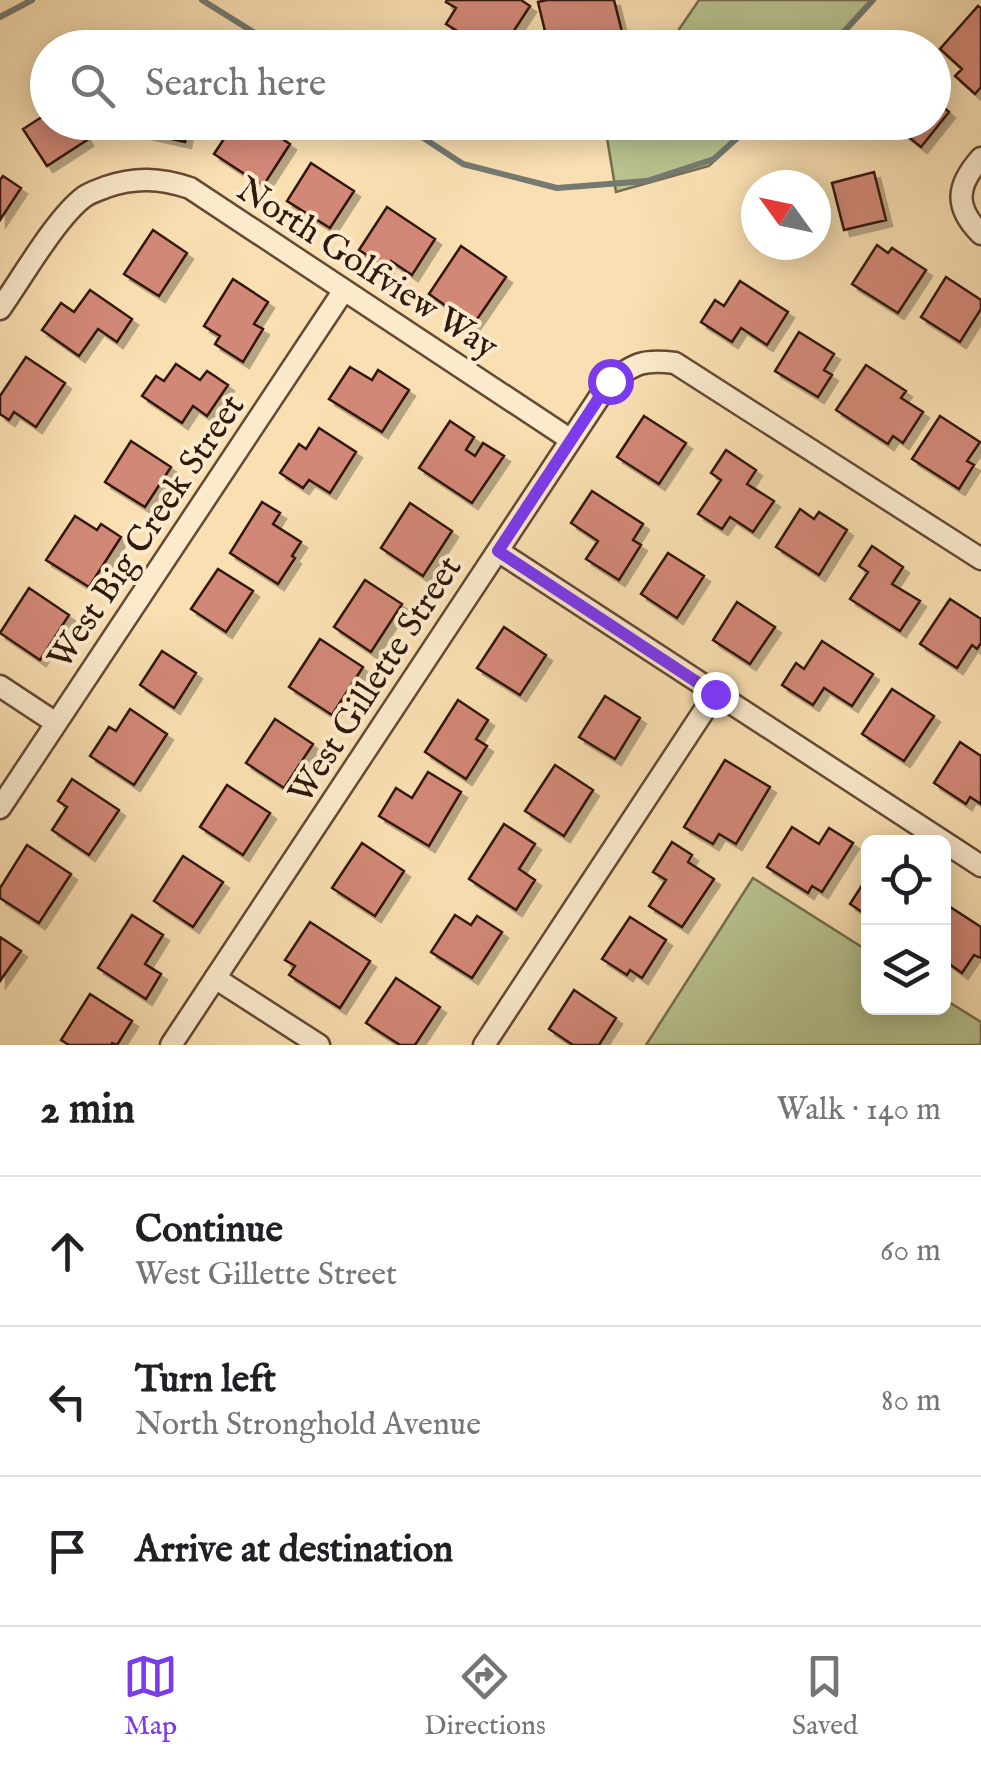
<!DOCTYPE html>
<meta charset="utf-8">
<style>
:root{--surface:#fff;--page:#f6f6f6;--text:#202124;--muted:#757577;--line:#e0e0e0;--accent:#7c3aed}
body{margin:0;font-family:"IM FELL English",serif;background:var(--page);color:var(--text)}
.controls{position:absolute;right:30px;bottom:30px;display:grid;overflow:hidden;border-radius:15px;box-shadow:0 5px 25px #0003}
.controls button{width:90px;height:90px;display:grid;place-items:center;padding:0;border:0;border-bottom:2px solid var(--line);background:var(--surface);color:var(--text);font:50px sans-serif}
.compass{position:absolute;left:741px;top:170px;width:90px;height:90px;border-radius:50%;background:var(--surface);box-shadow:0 5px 25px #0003;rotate:303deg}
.stop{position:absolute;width:30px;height:30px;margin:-22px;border:8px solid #7c3aed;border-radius:50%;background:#fff}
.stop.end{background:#7c3aed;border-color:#fff;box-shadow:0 2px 10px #0008}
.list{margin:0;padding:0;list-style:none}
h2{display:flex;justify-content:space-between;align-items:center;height:130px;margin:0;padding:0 40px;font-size:42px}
h2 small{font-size:32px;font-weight:400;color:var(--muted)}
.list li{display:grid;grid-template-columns:65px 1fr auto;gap:30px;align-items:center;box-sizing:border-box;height:150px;padding:0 40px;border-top:2px solid var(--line)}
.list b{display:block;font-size:38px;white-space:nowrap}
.list p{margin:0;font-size:32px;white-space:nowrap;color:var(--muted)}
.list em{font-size:32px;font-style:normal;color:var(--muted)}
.icon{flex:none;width:55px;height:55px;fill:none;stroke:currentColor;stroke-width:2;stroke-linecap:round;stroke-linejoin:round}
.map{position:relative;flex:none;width:981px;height:1045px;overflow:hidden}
.search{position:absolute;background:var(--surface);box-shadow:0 5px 25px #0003;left:30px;right:30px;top:30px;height:110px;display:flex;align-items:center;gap:25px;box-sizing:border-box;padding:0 35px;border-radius:55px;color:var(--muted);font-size:38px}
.sheet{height:580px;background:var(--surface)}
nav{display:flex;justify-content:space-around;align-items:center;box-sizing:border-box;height:140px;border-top:2px solid var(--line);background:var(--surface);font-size:28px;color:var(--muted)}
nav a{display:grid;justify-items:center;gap:5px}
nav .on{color:var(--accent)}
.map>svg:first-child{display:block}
.green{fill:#b8c390;stroke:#756d4e;stroke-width:2.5}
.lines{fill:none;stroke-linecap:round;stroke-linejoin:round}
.stream{stroke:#747971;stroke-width:6}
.building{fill:#d28877;stroke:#32170b;stroke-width:2.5;filter:url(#shadow)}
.minor-casing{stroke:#644934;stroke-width:25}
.minor{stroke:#fbeacc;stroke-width:20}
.route{stroke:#7c3aed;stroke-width:12}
.labels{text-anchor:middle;stroke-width:8;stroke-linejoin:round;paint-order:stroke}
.street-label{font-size:35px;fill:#32170b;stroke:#fbeacc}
</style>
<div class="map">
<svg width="981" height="1045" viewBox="0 0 981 1045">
<defs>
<filter id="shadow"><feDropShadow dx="6" dy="6" stdDeviation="0" flood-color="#0004"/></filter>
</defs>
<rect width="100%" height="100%" fill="#f9dfb1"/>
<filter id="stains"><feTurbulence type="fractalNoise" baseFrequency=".002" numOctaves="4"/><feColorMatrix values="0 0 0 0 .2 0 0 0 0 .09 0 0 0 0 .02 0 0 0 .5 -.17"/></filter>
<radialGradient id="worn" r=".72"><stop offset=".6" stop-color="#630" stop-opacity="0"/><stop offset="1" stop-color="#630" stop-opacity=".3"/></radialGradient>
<path class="green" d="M699,0H875L831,47H667Z
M618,122H754V123L709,166L616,192L607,138Z
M753,878L868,951V1008H944V999L981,1022V1045H646Z"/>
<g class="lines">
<path class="stream" d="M202,0L279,48
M0,17L32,0
M829,48L873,0
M399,122L463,164L557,188L647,181L714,159L755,122"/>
</g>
<path class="building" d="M447,0H521L530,6L504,46L493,38L485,48L446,24L456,8L446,2Z
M547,0H614L626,48H549L538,2Z
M978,6L981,8V87L975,94L955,76L962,69L940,49Z
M934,99L949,112L921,147L890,122H934Z
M48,113V122H77L87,140L47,166L23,129Z
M147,122H189L185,142L145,133Z
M235,122H257L290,144L263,186L214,154Z
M311,163L354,191L330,228L287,201Z
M874,172L886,220L844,230L832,183Z
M3,176L21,188L0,220V180Z
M387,207L435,239L412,275L391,261L387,268L359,250Z
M153,230L187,253L159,296L124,274Z
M877,245L888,253L892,248L926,270L898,313L852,284Z
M461,246L506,277L473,325L429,294Z
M946,277L981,300V309L960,342L921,317Z
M233,279L268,302L254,324L263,329L243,362L215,344L220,336L204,326Z
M740,281L788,312L767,345L741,328L732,342L701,322L715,300L724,306Z
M90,290L132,319L117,342L98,329L79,356L42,330L61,303L74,312Z
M799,332L834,354L824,370L832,375L818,397L775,371Z
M26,357L65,383L36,427L14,412L9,420L0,414V396Z
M176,364L200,380L207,371L228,385L207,416L193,406L182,423L142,396L156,376L164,381Z
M866,365L906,391L901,398L923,412L903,443L893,436L888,444L836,410Z
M350,367L372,380L378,370L409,390L382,432L329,399Z
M644,416L686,443L659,484L617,457Z
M940,416L980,442L967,461L974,465L959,489L912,459Z
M450,421L474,437L466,450L475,456L483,443L504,456L472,503L419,468Z
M319,428L356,452L330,493L309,480L303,488L280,473L299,444L306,449Z
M131,441L171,467L145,507L105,482Z
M726,450L756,470L747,484L774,501L753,532L730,517L722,529L698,514L721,480L711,473Z
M592,491L643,524L633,540L641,545L619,580L586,559L598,541L571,523Z
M262,502L280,513L273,524L301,542L292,556L295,558L278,584L230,553Z
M410,503L452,531L423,576L381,548Z
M800,509L814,519L819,512L847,530L819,575L776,547Z
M75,516L97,530L101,524L121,537L89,587L46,560Z
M872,546L903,567L892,584L920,601L900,631L850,599L868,572L859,566Z
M668,553L704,576L677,618L641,594Z
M218,569L253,591L226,632L191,609Z
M365,580L402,604L371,652L334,627Z
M29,588L69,615L40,660L0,633Z
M950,599L981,619V643L977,649L972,645L957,668L920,644Z
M737,602L775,627L750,664L713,640Z
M504,627L546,655L520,695L477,668Z
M320,639L363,667L332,715L289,687Z
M822,641L873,674L852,706L824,688L813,705L782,685L796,663L804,669Z
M162,651L196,673L174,708L140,685Z
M892,689L934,716L904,761L862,734Z
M605,696L640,718L615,759L579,737Z
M458,700L488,720L476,739L487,746L466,779L425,752Z
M130,709L167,734L134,785L90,756L109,727L116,731Z
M275,719L313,744L284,788L246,763Z
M960,742L981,756V804L970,797L966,804L934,783Z
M725,760L770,787L736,844L719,834L713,844L684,827Z
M555,765L593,790L564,836L525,811Z
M428,772L461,792L429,846L379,816L396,788L412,798Z
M72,779L119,810L89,855L52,830L67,807L58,801Z
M227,785L270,813L243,855L200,827Z
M504,824L535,844L519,869L535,880L516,910L469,879Z
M792,827L819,844L829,828L853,843L822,892L812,886L808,893L767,867Z
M672,842L692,855L688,862L714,879L682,927L649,906L666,880L653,872Z
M362,843L404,871L375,916L332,888Z
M27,845L71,874L39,923L0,898V888Z
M183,856L223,882L193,927L154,901Z
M868,876V916L850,904Z
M944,903L981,927V958L974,955L962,973L944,960Z
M132,915L163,935L145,964L161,974L146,999L98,968Z
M455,915L471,925L477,916L502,932L472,978L431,952Z
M630,917L666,940L642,978L630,970L627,975L602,959Z
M310,922L370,961L340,1008L289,975L295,966L285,960Z
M0,937L21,951L0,981Z
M396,978L440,1007L415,1045H400L366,1023Z
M574,990L616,1018L599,1045H573L549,1029Z
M90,994L132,1021L117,1045L112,1043L111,1045H69L61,1040Z"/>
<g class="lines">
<defs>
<path id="minor" d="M981,158C956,186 954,207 981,234
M0,309C22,278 56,218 84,197C91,192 99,190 106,187C135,177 160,178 190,188L571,440
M498,551L981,866
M0,686L56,723
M0,808L344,290
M215,978L319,1045
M171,1045L610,381C636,363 644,359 675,363L981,559
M484,1045L715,694"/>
</defs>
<use href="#minor" class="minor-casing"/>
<use href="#minor" class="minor"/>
</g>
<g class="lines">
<path class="route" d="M610,381L498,551L715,694"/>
</g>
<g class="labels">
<g class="street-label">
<text transform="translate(368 267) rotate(33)" y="12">North Golfview Way</text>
<text transform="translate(145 531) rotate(-56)" y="12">West Big Creek Street</text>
<text transform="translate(374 679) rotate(-57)" y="12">West Gillette Street</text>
</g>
</g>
<rect width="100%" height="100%" filter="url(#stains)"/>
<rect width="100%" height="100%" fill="url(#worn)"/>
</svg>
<div class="controls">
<button><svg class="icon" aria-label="locate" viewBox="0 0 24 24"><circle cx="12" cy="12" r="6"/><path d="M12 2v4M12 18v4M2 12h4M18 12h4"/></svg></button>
<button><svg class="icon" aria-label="layers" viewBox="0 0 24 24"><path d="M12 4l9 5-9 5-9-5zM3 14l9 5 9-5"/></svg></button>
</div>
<svg class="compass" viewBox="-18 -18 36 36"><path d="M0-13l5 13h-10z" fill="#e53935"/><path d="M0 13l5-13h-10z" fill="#757577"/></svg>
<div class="stop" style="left:610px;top:381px"></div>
<div class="stop end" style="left:715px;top:694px"></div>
<div class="search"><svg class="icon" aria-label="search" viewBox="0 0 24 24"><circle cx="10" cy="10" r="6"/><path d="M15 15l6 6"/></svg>Search here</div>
</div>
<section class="sheet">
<h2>2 min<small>Walk · 140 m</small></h2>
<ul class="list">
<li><svg class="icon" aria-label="ahead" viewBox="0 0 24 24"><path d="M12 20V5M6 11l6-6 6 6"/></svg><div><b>Continue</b><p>West Gillette Street</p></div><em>60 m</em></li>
<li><svg class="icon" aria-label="left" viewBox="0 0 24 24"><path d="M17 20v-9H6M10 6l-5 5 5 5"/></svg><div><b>Turn left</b><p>North Stronghold Avenue</p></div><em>80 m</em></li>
<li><svg class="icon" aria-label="arrive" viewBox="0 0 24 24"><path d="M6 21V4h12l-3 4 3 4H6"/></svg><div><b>Arrive at destination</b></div></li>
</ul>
</section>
<nav>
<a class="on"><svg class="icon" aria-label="map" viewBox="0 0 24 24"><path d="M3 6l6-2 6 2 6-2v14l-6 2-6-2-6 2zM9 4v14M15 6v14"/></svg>Map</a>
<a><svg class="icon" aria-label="directions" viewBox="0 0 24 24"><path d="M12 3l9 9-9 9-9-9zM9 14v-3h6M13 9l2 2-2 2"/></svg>Directions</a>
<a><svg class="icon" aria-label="saved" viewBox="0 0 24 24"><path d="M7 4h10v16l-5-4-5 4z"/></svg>Saved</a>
</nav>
